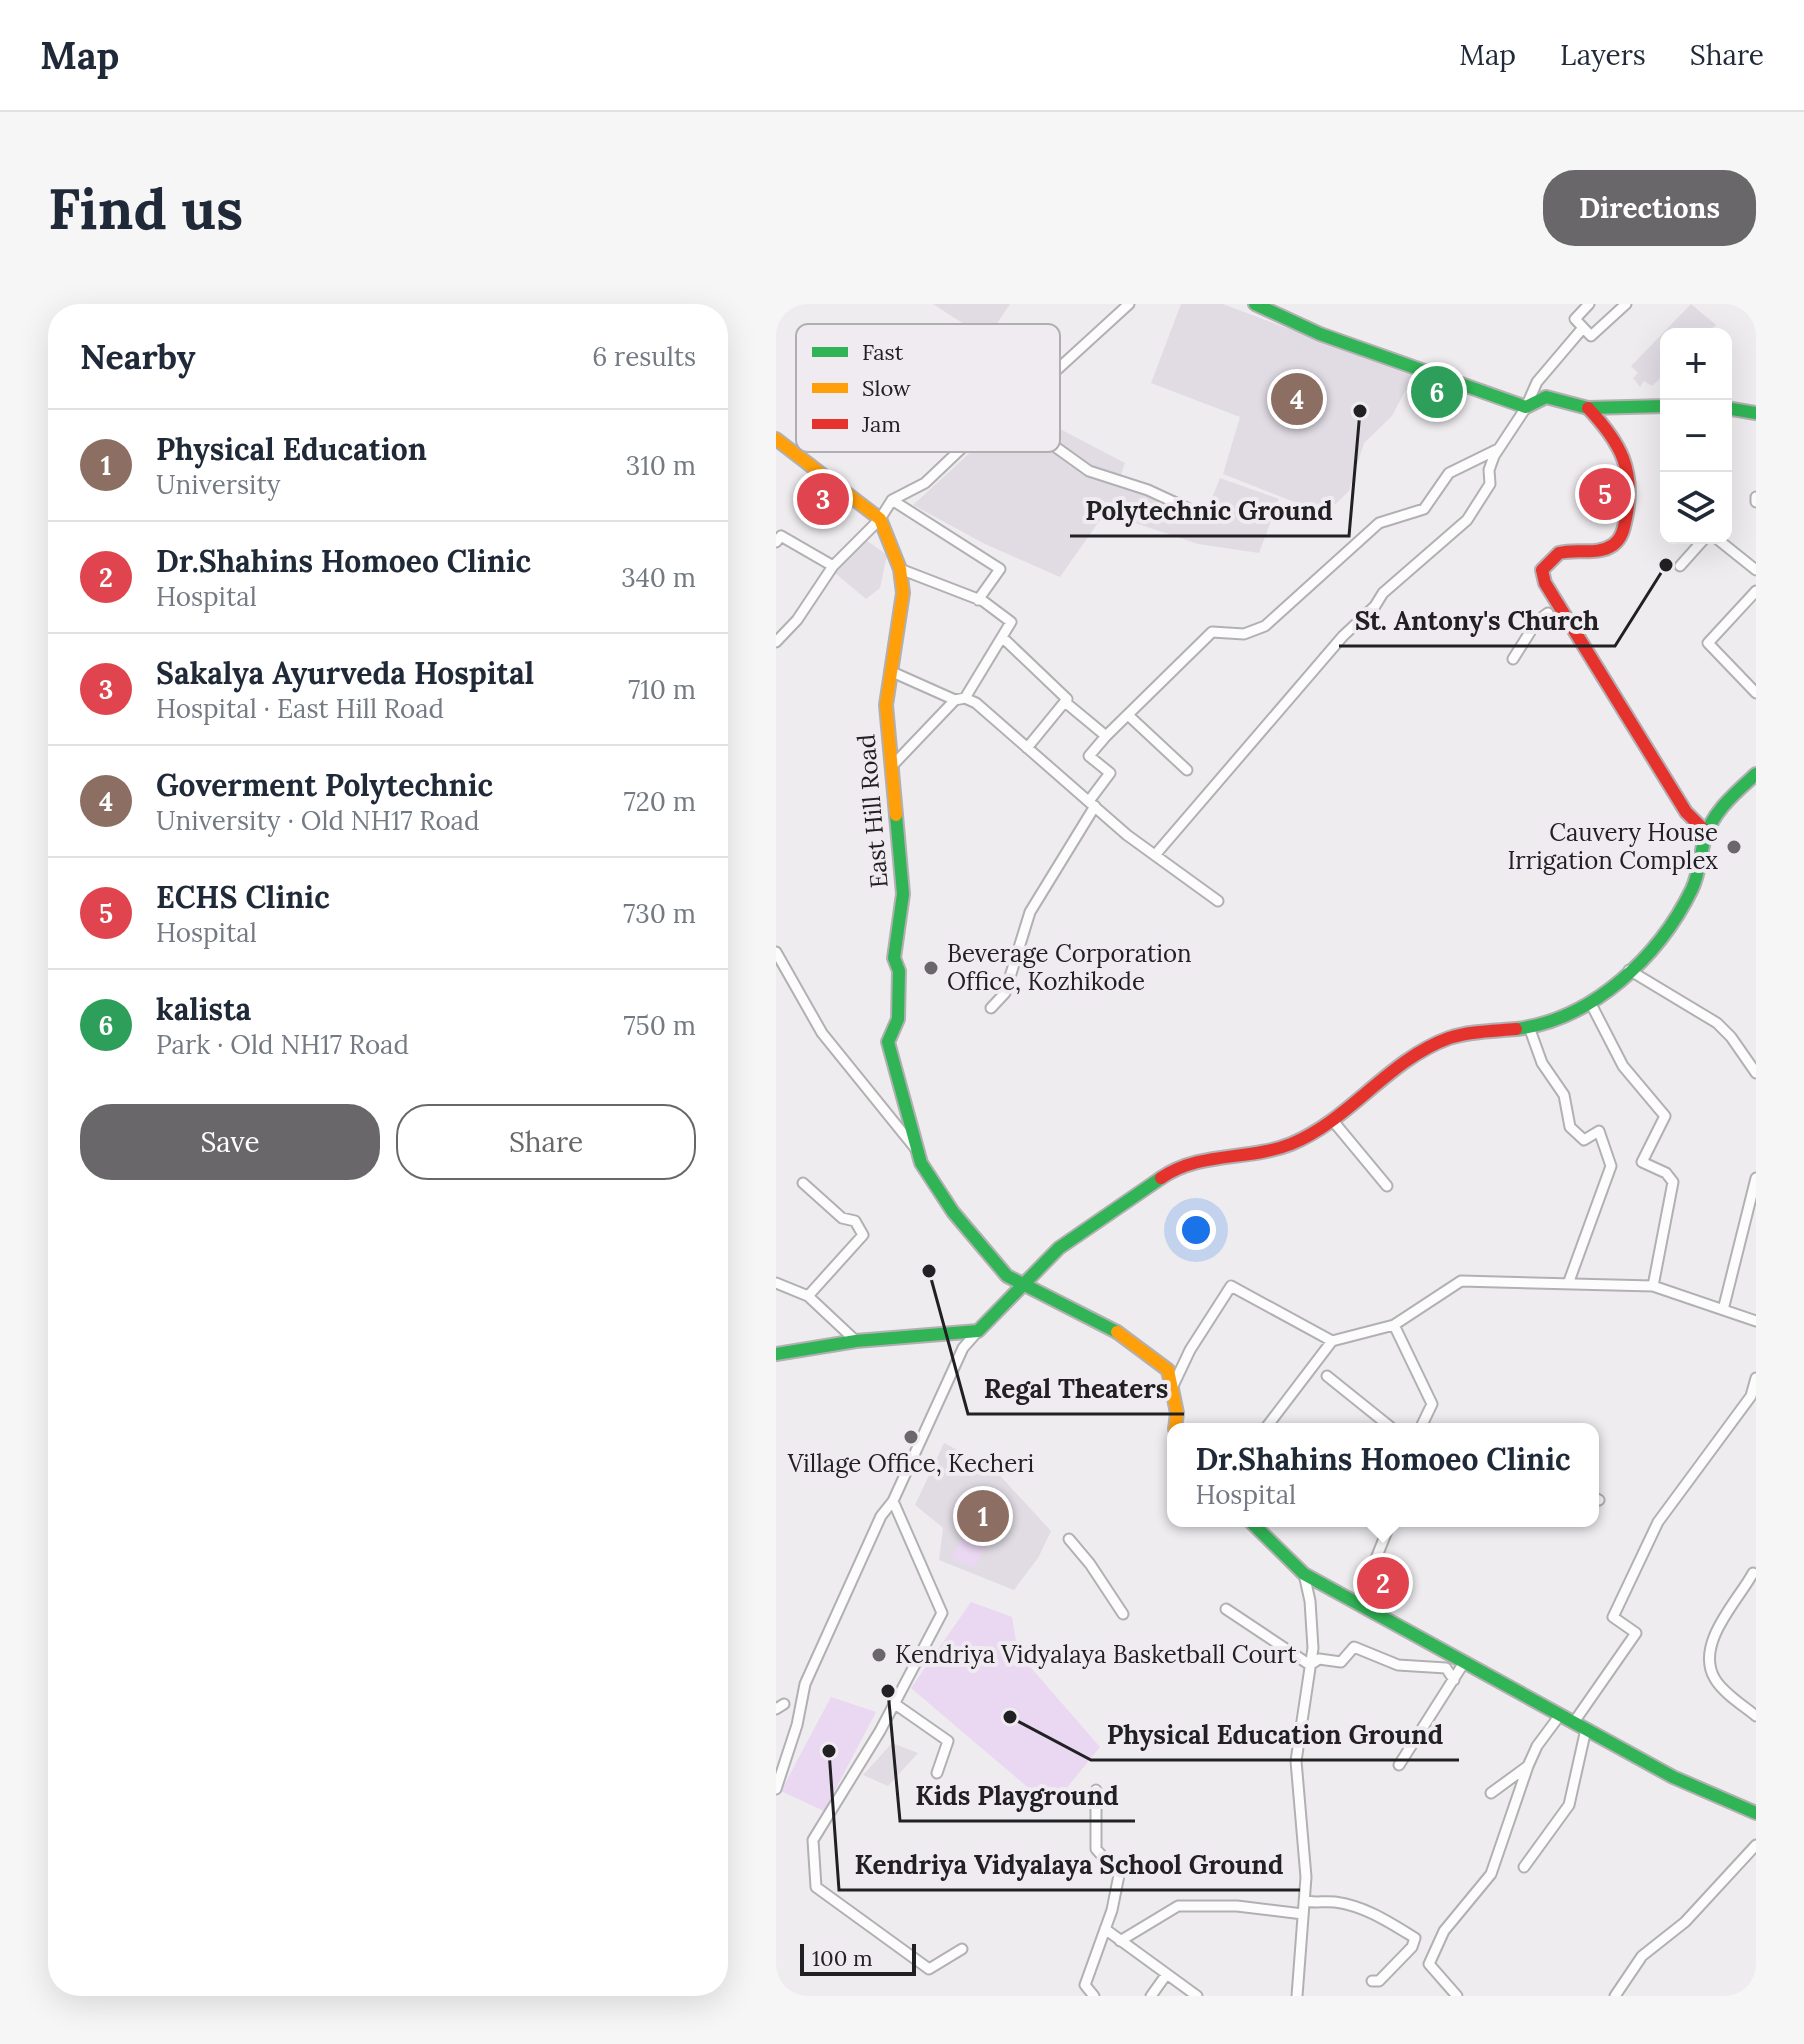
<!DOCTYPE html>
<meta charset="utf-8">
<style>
:root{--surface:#fff;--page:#f6f6f7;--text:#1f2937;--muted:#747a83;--line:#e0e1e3;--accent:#69676a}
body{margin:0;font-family:Lora,serif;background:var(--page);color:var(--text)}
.controls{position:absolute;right:24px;top:24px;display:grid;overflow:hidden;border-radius:16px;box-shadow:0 8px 32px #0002}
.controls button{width:72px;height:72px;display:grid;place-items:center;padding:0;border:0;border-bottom:2px solid var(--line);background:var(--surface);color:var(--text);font:40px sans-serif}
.scale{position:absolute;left:24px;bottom:20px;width:116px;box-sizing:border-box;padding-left:8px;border:4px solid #212022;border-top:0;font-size:22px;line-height:28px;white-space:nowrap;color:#212022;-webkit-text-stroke:6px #efebf0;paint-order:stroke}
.you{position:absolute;left:420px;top:926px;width:28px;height:28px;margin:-20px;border:6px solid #fff;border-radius:50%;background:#1a73e8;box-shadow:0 0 0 12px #1a73e833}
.badge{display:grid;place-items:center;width:52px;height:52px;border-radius:50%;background:var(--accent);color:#fff;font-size:26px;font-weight:700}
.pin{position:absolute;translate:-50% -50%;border:4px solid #fff;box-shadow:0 2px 8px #0006}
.popup{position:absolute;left:391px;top:1119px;width:432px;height:104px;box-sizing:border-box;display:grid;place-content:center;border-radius:16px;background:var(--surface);filter:drop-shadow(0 2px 6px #0005);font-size:26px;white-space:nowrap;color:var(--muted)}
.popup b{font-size:30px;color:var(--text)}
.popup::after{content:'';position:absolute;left:50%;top:100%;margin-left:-16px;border:16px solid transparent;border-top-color:var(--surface)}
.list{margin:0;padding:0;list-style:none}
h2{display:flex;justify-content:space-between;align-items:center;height:104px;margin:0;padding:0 32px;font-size:34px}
h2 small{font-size:26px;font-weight:400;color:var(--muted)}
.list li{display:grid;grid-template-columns:52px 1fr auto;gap:24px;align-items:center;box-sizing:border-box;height:112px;padding:0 32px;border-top:2px solid var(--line)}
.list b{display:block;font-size:30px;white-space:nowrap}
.list p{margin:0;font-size:26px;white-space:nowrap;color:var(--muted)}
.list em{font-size:26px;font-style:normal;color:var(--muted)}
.actions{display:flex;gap:16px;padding:24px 32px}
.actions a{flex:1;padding:18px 0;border:2px solid var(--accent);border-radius:32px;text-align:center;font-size:28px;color:var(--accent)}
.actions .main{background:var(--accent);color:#fff}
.icon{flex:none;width:44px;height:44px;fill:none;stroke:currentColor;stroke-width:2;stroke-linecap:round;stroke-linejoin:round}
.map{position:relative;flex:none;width:980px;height:1692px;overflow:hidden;border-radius:32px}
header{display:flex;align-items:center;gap:48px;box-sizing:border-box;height:112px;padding:0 40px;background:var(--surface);border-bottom:2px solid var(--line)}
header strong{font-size:38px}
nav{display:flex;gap:44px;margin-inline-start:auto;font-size:28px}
.intro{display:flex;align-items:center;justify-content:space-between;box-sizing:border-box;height:192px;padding:0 48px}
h1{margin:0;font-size:56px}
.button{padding:20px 36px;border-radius:32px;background:var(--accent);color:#fff;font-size:28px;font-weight:700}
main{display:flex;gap:48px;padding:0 48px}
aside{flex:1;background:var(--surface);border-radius:32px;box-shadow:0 8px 32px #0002}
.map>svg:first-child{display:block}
.built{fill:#e1dce4}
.green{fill:#ead7f2}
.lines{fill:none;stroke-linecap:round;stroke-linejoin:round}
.street-casing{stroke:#b2b0b2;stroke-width:13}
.fast-casing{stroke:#b2b0b2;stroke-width:16}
.slow-casing{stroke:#b2b0b2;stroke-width:16}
.jam-casing{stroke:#b2b0b2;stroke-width:16}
.street{stroke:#fcfcfd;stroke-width:9}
.fast{stroke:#30b455;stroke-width:12}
.slow{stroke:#ff9f0a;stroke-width:12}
.jam{stroke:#e5322d;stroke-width:12}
.poi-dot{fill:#69676a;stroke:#efebf0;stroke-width:3}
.labels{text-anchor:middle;stroke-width:8;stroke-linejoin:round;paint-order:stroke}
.street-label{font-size:24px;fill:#212022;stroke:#efebf0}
.poi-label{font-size:24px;fill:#212022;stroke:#efebf0;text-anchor:start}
.key{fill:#efebf0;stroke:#b1aeb2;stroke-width:2}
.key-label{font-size:22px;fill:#212022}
.leader{fill:none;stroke:#212022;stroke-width:3}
.callout-dot{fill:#212022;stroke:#efebf0;stroke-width:3}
.callout-label{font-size:26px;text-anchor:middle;font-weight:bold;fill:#212022;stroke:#efebf0;stroke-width:8;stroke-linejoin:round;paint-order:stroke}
</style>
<header>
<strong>Map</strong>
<nav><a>Map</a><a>Layers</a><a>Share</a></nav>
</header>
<div class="intro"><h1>Find us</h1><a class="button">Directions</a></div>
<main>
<aside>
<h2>Nearby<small>6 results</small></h2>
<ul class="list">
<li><span class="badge" style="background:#8d6e63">1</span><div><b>Physical Education</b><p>University</p></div><em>310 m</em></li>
<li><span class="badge" style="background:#e0444e">2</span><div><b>Dr.Shahins Homoeo Clinic</b><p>Hospital</p></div><em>340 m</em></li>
<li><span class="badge" style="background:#e0444e">3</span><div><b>Sakalya Ayurveda Hospital</b><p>Hospital · East Hill Road</p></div><em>710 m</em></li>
<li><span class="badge" style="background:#8d6e63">4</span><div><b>Goverment Polytechnic</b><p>University · Old NH17 Road</p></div><em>720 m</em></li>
<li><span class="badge" style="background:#e0444e">5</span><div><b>ECHS Clinic</b><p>Hospital</p></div><em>730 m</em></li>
<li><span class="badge" style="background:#2e9e5b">6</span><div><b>kalista</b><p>Park · Old NH17 Road</p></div><em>750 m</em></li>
</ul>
<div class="actions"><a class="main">Save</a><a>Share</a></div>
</aside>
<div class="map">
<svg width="980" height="1692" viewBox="0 0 980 1692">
<rect width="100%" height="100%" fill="#eeecef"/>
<path class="built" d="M157,0H234L211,35Z
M405,0H447L637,72L616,112L588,139L573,187L549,210L447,170L464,113L375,79Z
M915,0L940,21L930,30H890V69L876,82L868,77L864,83L857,74L862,69L855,62Z
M267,116L349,159L343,177L430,209L444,174L503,195L483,249L422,240L329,209L284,273L209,240L137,201L223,122L251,131Z
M90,236L111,251L104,284L90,295L59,269Z
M168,1139L217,1164L275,1227L262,1254L238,1286L163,1256L167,1224L139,1201Z
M116,1439L142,1449L112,1482L87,1471Z"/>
<path class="green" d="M649,70L683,87L671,104L639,89Z
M192,1223L201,1230L214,1233L198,1264L175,1254Z
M195,1298L236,1313L242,1349L324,1443L275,1503L135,1384Z
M55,1393L100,1408L48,1507L5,1487Z"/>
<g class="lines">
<defs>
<path id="street" d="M813,0L799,15L815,32L850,0
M226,111L240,125L260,129L313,167L372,186L413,205
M980,193V198
M116,196L224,265L202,296
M940,234L980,266
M0,238L5,232L57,262
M904,262L929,234
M124,265L207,297L235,318L189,394
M980,287L932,339L980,389
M226,333L291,395L251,444
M0,338L21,316L57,262L104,215L116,196L149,179L208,123L249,95L353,0
M737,355L761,317L772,309
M114,367L179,396
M289,398L330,432L313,452L334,469L313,497
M352,411L411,466
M330,432L436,328L468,330L489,322L603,219L648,205L673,169L722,145
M115,463L179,396L189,394L200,399L351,531L442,597
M379,551L567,332L599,302L607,289L691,216L714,180L713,166L718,152L749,105L761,78L806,25
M0,648L46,729L139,844
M853,666L941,719L955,733L980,769
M814,698L847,762L889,812L866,858L890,869L897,878L877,982
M215,704L229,689L254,608L319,502
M753,723L766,759L788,791L794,823L808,836L823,827L835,862L792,980
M557,817L611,882
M27,879L66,914L79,917L87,931L32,992L80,1037
M0,979L32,992
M947,1006L980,874
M618,1021L656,1100L644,1125
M551,1072L617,1125
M396,1084L414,1046L455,982L556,1037
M489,1125L556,1037L618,1021L685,977L877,982L980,1017
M817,1193L823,1196
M293,1235L314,1260L347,1310
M977,1269C962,1297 918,1340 939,1375C947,1389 968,1402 980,1412
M583,1297L615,1217
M450,1305L534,1361L543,1355L565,1358L578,1343L622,1361L670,1364L678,1376
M119,1400L172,1437L161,1469
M0,1405L8,1400
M798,1418L860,1329L837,1313L882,1218L975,1092L980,1074
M623,1461L689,1357
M0,1485L21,1421L29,1380L105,1212L117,1197
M715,1489L752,1462L761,1442L784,1411
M748,1563L793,1501L810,1425
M528,1597C539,1599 548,1597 559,1598C589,1602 613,1618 639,1634L636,1643L603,1677H596
M329,1625L421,1692
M344,1637L402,1602H461L527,1610
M186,1645L153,1665L40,1583L37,1536L104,1427L166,1309L117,1197L187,1044L202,1027
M318,1692L309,1681L336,1606L343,1571L320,1545V1486
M375,1692L390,1671
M521,1692L530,1573L520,1457L537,1344L534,1297L528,1270
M681,1692L653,1660L668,1627L715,1570L752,1462
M839,1692L866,1652L909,1618L980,1541"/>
<path id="fast" d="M479,0L544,30L750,103L770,93L812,104L890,102
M950,104L980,109
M120,511L127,590L118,654L123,667L122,715L112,738L145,859L177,908L231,972L341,1028
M740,725C816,716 883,653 916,585C923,570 924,553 928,537C935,509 959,489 980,470
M0,1050L80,1037L202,1027L283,944L385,874
M474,1217L528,1270L897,1473L980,1509"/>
<path id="slow" d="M0,135L104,215L124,265L127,289L110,401L120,511
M341,1028L392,1066L401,1109L399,1125"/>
<path id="jam" d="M812,104C844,138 860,166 850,214C848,224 846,235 837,241C821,252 801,244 783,249L766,266L769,279L910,508L931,529
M385,874C424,847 472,857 515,840C574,816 612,756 673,734C694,727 718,727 740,725"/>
</defs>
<use href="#street" class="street-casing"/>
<use href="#fast" class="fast-casing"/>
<use href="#slow" class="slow-casing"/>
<use href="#jam" class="jam-casing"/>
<use href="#street" class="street"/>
<use href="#fast" class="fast"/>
<use href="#slow" class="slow"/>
<use href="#jam" class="jam"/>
</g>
<g class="poi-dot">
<circle cx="958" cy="543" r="8"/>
<circle cx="155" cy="664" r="8"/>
<circle cx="135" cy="1133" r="8"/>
<circle cx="103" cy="1351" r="8"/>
</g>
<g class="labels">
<g class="street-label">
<text transform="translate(97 507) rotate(-95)" y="8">East Hill Road</text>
</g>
<g class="poi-label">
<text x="942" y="537" text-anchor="end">Cauvery House<tspan x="942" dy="28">Irrigation Complex</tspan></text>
<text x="171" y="658">Beverage Corporation<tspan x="171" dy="28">Office, Kozhikode</tspan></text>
<text x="135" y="1168" text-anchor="middle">Village Office, Kecheri</text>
<text x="119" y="1359">Kendriya Vidyalaya Basketball Court</text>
</g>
</g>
<rect x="20" y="20" width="264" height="128" rx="12" class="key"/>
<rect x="36" y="43" width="36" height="10" fill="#30b455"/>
<rect x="36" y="79" width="36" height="10" fill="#ff9f0a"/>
<rect x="36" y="115" width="36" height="10" fill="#e5322d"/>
<g class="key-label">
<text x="86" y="56">Fast</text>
<text x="86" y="92">Slow</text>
<text x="86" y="128">Jam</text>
</g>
<path class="leader" d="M584 107L573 232H294M890 261L839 342H563M153 967L192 1110H408M234 1413L315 1456H683M112 1387L124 1517H359M53 1447L63 1586H524"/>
<g class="callout-dot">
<circle cx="584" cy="107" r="8"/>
<circle cx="890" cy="261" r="8"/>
<circle cx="153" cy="967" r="8"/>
<circle cx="234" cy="1413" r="8"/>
<circle cx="112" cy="1387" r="8"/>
<circle cx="53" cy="1447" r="8"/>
</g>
<g class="callout-label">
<text x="433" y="216">Polytechnic Ground</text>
<text x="701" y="326">St. Antony's Church</text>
<text x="300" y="1094">Regal Theaters</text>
<text x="499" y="1440">Physical Education Ground</text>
<text x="241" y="1501">Kids Playground</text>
<text x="293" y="1570">Kendriya Vidyalaya School Ground</text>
</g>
</svg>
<div class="controls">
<button>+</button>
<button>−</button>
<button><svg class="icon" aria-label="layers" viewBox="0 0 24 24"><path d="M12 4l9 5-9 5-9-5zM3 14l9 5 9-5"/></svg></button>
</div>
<div class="scale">100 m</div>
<div class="you"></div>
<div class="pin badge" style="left:207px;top:1212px;background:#8d6e63">1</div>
<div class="pin badge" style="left:607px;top:1279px;background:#e0444e">2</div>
<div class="popup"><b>Dr.Shahins Homoeo Clinic</b>Hospital</div>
<div class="pin badge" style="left:47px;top:195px;background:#e0444e">3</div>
<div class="pin badge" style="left:521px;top:95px;background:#8d6e63">4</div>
<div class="pin badge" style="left:829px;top:190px;background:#e0444e">5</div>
<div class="pin badge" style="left:661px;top:88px;background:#2e9e5b">6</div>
</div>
</main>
